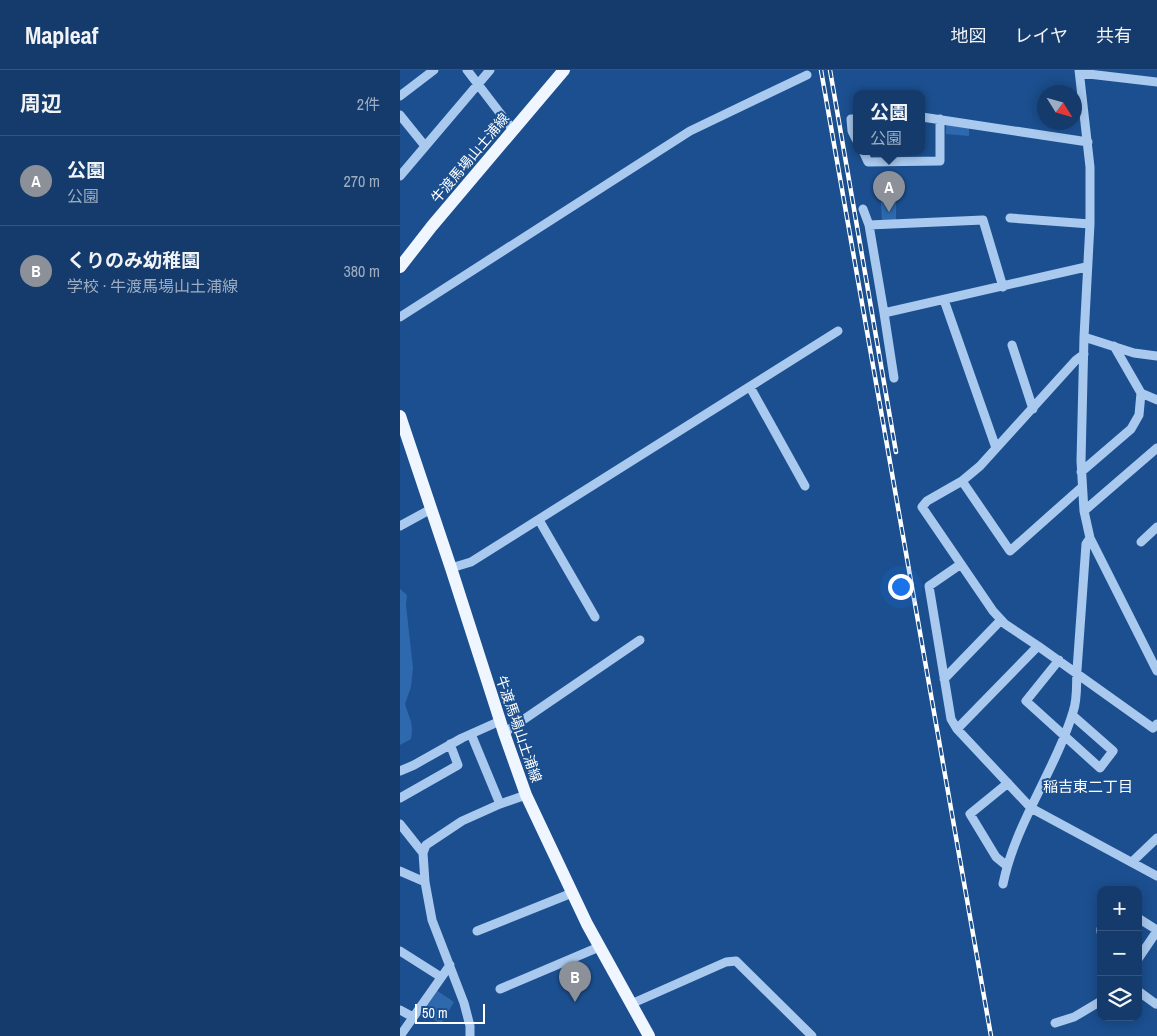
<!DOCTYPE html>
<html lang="ja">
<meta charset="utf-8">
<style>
:root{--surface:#143b6b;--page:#214673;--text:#f1f3f6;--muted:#9dadc1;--line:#33557e;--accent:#8c9099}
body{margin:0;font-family:"Archivo Narrow","Noto Sans JP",sans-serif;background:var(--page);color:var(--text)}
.controls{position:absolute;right:15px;bottom:15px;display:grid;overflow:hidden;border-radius:10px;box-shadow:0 2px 12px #0003}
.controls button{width:45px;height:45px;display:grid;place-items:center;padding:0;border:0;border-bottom:1px solid var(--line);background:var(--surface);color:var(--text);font:25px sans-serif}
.compass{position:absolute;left:637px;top:15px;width:45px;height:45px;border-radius:50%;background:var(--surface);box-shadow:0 2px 12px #0003;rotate:127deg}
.scale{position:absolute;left:15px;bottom:12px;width:70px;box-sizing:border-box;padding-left:5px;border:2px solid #fff;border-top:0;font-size:14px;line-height:18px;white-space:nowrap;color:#fff;-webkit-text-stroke:4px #1b4f8f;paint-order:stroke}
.you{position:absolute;left:500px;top:516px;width:18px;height:18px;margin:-12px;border:4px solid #fff;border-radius:50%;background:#1a73e8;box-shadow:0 0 0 8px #1a73e833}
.badge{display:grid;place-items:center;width:32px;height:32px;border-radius:50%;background:var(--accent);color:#fff;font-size:16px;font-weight:700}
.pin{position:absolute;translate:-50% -41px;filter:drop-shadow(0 1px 2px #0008)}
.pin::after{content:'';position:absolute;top:26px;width:18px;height:15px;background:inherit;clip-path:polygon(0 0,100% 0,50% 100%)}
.popup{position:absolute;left:453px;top:20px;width:72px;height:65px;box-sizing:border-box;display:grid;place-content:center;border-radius:10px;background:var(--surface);filter:drop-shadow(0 1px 4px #0005);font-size:16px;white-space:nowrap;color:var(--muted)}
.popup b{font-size:19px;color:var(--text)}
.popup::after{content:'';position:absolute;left:50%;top:100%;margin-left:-10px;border:10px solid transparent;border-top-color:var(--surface)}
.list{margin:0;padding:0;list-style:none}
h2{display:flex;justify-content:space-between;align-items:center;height:65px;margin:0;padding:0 20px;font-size:21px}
h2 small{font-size:16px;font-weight:400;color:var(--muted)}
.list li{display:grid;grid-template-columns:32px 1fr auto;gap:15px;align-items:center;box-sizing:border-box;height:90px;padding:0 20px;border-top:1px solid var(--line)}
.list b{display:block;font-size:19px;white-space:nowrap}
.list p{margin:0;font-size:16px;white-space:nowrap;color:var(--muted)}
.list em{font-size:16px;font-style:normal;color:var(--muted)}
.icon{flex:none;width:28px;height:28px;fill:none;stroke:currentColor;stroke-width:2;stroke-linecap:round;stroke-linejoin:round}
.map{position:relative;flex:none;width:757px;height:966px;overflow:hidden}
header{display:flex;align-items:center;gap:30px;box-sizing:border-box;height:70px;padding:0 25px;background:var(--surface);border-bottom:1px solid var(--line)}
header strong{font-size:24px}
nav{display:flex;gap:28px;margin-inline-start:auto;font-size:18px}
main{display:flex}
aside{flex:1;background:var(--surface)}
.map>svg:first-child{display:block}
.green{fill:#2e69ad}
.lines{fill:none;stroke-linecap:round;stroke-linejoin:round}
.minor{stroke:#a9c9ee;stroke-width:9}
.major{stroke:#f0f6ff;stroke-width:12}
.rail-casing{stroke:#fff;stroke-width:4.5}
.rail{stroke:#1b4f8f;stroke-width:2.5;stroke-dasharray:8;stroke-linecap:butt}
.labels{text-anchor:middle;stroke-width:4;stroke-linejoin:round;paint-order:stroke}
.street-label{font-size:14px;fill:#fff;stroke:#1b4f8f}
.neighbourhood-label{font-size:15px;fill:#fff;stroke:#1b4f8f}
</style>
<header>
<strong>Mapleaf</strong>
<nav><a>地図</a><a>レイヤ</a><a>共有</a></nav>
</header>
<main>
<aside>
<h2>周辺<small>2件</small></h2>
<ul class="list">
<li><span class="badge">A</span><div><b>公園</b><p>公園</p></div><em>270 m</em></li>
<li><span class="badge">B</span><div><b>くりのみ幼稚園</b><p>学校 · 牛渡馬場山土浦線</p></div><em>380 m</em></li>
</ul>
</aside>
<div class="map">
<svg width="757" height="966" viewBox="0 0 757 966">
<rect width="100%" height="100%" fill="#1b4f8f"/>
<path class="green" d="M546,52L569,55V66L546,64Z
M481,131H496V152L482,153Z
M0,519L7,525L6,535L13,598L11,617L5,634C9,649 14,651 11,669L0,675Z
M36,920L54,932L41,954L20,941Z"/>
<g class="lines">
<path class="minor" d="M67,0L113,60
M679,0L690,97V154L684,267L681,391L684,441L690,468L757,601
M680,3L757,12
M0,26L34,0
M0,45L25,76
M522,47L688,72
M456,49H451L452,61L456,69
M463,81L468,92L540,91V49
M0,106L90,0
M463,139L469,155L484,243L686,197
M610,148L690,154
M469,155L583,150L603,217
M544,230L596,378
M484,243L494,308
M0,247L290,61L407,5
M684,267L734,283L757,286
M612,275L633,339
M684,284L676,290L580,396L562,411L527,431L522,437L593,541L605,554L638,576L753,658L757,654
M350,317L405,416
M741,323L757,330
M681,402L731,359L739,345L741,323L714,276
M562,411L610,481L682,417
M684,441L757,378
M139,450L195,547
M0,456L31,439
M741,472L757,457
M561,494L529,516L551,649L557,659L631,738L757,806
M51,498L71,492L438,261
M659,590L626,631L700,698L713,681L672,645
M544,609L601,550
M557,659L638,576
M104,663L240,570
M71,664L100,734
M0,701L14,695L62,668L100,651
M0,728L58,695L50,674
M0,754L23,783
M732,792L757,768
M607,796L596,787L570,744L608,713
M0,801L25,812
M603,814C615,754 655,701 673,642C678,628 676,614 677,600C680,558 683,516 686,474L690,468
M738,848L757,860
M701,859V862
M77,861L172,823
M0,881L41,907
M738,889L757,861
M100,919L199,877
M738,921L756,934L757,933
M231,934L326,892L336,891L412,966
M0,940L13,947
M655,953L674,947L701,931
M0,966L50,895
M70,966V956L64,933L32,850L25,812L23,783L26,775L62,751L100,734L126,725"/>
<path class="major" d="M0,197L32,156L164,0
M0,346L51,498L104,663L126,725L187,854L249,966"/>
<defs>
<path id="rail" d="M421,0L591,966
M430,0L496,382"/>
</defs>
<use href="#rail" class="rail-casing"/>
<use href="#rail" class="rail"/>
</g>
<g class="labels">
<g class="street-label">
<text transform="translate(70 88) rotate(-50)" y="5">牛渡馬場山土浦線</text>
<text transform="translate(119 659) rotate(71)" y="5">牛渡馬場山土浦線</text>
</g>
<g class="neighbourhood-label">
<text x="688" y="722">稲吉東二丁目</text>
</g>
</g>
</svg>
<div class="controls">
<button>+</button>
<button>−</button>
<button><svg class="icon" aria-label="layers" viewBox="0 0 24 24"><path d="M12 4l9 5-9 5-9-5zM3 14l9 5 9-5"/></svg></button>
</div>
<svg class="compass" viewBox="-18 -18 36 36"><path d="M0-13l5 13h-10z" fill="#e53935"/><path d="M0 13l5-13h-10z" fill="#9dadc1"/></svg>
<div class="scale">50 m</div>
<div class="you"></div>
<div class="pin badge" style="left:489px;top:142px">A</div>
<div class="popup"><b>公園</b>公園</div>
<div class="pin badge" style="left:175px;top:932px">B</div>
</div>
</main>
